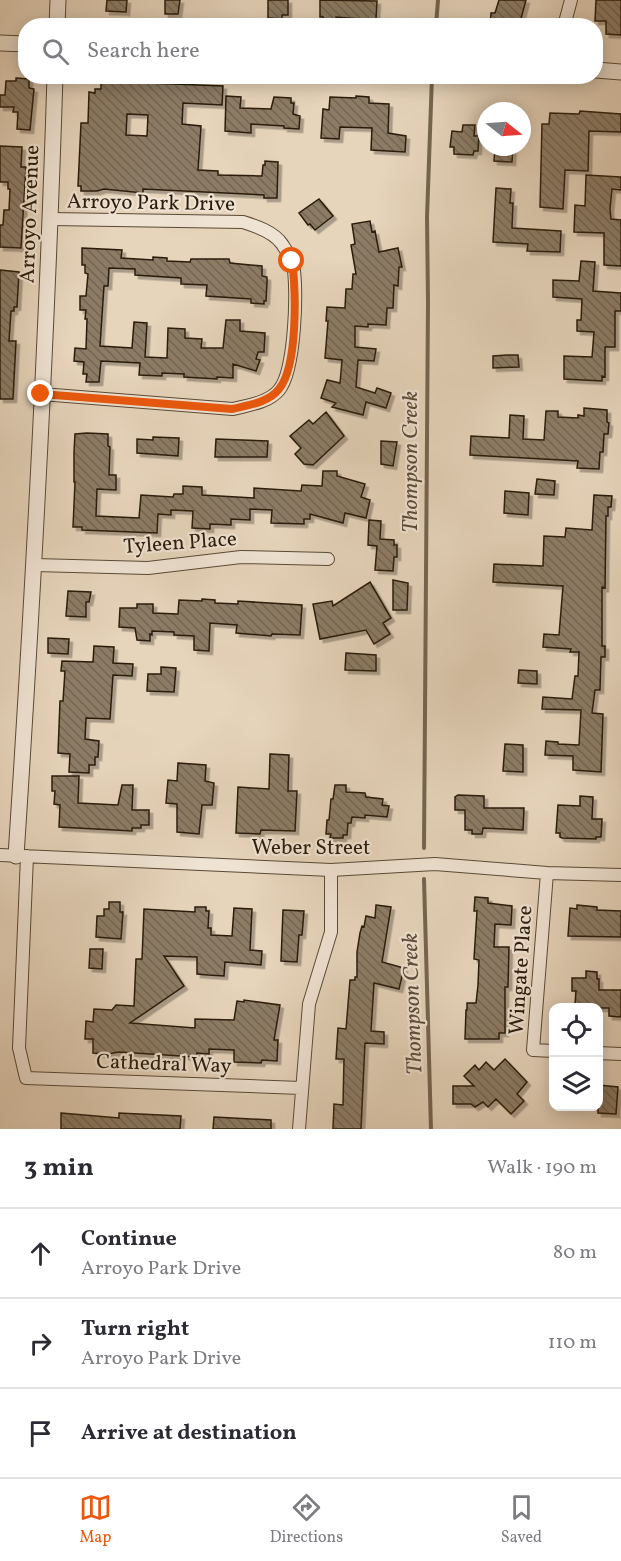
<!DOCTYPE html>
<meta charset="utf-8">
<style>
:root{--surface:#fff;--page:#f7f7f7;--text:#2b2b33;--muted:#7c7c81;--line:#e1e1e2;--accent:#ea580c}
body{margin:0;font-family:Vollkorn,serif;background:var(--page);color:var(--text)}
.controls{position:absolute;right:18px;bottom:18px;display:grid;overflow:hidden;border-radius:12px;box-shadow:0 3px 15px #0003}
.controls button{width:54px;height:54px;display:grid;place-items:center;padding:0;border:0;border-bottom:2px solid var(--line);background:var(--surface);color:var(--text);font:30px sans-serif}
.compass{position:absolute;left:477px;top:102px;width:54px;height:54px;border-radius:50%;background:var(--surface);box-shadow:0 3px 15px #0003;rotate:107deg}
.stop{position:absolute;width:18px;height:18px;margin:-14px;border:4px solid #ea580c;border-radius:50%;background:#fff}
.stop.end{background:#ea580c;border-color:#fff;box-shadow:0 2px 6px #0008}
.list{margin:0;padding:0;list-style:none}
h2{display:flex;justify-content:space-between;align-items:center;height:78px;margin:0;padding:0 24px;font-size:26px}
h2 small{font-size:20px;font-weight:400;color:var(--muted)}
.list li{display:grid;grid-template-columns:39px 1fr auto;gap:18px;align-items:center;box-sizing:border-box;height:90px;padding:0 24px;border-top:2px solid var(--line)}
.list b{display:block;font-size:22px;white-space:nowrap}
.list p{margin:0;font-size:20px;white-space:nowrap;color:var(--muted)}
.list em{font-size:20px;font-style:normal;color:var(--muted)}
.icon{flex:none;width:33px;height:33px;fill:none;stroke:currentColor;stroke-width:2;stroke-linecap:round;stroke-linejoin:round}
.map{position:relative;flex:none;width:621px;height:1129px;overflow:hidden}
.search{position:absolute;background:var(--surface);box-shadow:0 3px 15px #0003;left:18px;right:18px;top:18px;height:66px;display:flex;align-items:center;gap:15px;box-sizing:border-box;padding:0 21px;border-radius:24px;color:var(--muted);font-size:22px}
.sheet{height:348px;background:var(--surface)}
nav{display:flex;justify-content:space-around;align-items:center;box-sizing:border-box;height:84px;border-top:2px solid var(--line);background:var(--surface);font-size:16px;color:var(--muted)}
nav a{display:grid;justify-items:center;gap:3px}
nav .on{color:var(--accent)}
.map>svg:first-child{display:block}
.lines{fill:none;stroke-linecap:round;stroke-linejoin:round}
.stream{stroke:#746550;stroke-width:4}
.building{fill:url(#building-back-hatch);stroke:#2a1c0a;stroke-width:1.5;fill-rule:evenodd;filter:url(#shadow)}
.minor-casing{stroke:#594a36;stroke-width:14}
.tertiary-casing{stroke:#594a36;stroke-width:17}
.minor{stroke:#efe3d3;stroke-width:12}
.tertiary{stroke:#efe3d3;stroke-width:15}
.route{stroke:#ea580c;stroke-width:8}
.labels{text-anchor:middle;stroke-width:4.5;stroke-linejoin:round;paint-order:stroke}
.street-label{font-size:21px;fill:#2a1c0a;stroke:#efe3d3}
.water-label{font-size:22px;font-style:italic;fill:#5c4c39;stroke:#efe3d3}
</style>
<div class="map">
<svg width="621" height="1129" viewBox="0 0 621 1129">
<defs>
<pattern id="building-back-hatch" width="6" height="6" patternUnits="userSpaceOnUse" patternTransform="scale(1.5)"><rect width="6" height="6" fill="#8c7c66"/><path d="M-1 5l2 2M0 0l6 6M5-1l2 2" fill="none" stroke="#736552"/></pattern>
<filter id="shadow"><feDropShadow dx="3.5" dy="3.5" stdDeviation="0" flood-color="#0004"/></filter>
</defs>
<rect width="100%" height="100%" fill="#e6d4bb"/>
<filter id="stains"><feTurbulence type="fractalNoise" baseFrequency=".00333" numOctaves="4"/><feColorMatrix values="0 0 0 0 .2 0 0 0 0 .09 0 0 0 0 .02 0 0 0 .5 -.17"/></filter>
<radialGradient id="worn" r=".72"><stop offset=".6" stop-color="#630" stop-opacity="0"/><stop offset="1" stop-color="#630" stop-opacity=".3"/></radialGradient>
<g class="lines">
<path class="stream" d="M436,26L438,0
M424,848L428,302L427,217L432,76
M424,879L431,1129"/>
</g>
<path class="building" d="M107,0H127L126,12L106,11Z
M165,0H180L178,14H165Z
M268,0H288V15H282V19L268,18Z
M320,0L377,1L376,19H372V23L360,22V19L336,17V21H323V17H320Z
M499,0H526L519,26H490L491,13H495Z
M596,0H621V35L606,34V21H595Z
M16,78L29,79V88L34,89L30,130L17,129L18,112H13L14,107H0V95H5L6,81H16Z
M101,81L223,86L222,105L183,103L182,124L201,126L198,170L218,171V175L262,176L263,165H265V161L278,162L277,198H264V195L143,189V193L104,189L97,191H81V186H78L81,123H88L89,92L95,93V89H101ZM127,114L148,115L147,136L126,135Z
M226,96L241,97L240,108L271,109L274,97L291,98V103H294L293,114L300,116L299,129L284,128V126L251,124V133L225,131Z
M356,96L369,97V103L389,104L388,133L406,136L405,152L371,150L372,128L340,127L339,139L321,138L323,109L329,110L330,97L356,98Z
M580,111L621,114V132L589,131L588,171L565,170L563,209L540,207L542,124H549L550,113L579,114Z
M463,125H475L474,136H479L478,151H474L473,155L454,154V147H450L452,131L462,132Z
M0,146L22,147L21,167H26L21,248L0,247V225H3L4,210H9L10,189H8V182H0Z
M495,147H513L512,162L494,161Z
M586,175L621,177V190L612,189L610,209L611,219L621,220V266L604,265V233L574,232L575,205L585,206Z
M496,188L511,189L510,203H513L512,228L561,231L560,252L527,251L528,244L493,242Z
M319,199L333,216L315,230L310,224L308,225L299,213Z
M370,221L372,232L375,231L379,252L398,248L402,267H399L398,286L394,285L393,308H387L386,325L368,324V327L355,326V347L376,349L374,361L358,360L356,387L375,393L377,388L391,393L386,408L366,402L363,415L332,407L336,403L321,398L327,380L340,383L342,360L325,358L328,321H326L327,307L345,308L346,289H352L353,274H356L351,245L355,244L352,224Z
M82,248L122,250L121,258L153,260V257L167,258V261L190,262L191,259H229L230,263L262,266V276L267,277V282L266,301H264V304L251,303V299L206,296L207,285L181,284V278L135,275V269L109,268L108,286H104L100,346L132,348L134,322L147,323L145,357L167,358L168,328L185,329V338L202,339L201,348H223L226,320H240V331L265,333L264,352H258L256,359L260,360L256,371L233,364V378L217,377V379L184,377V374L162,373V376L139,375L140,363L101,361L99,382H86L87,374H83L84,362L74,361L75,348L86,349L87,319H85L86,310H80V296H86L88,274L85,273V265H82Z
M581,261L595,262L593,291L621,293V311H615V347H605V377L602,376V381L564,379V356L592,357L594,332L577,331V320H581L582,299L553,297V280L579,281Z
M0,270L19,272L17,307H14V311H11L9,341H16L13,399H0Z
M507,355H518L519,367L493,368V356Z
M584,408L607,410V422L609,423L608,434H604L603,452H600L599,469L577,468L578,461L470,455L471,436L509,438L510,415L524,416L523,439L544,440L546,411H558V417L578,418V415L584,416Z
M326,412L344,436L313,465L304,464L295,454L301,448L290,436L309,420L313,424Z
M87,433L108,434V446L110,447L109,475H116V490L97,489L96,516L139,518L141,495L173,497L174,494H183V486L202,487V495L254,498V488L301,491L302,485L322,486L323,471H337V476L365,484L361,497L370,500L366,518L345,513L343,523L310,514V519H304V524L271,523L272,510L250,509V520L231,519V525L210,524V529L192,528L193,511L171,510V515L158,514L157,533L82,530V527H73L75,482H74V452L75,434Z
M153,437L179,438L178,456L137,453V439L153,440Z
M216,439L268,441L267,457H215Z
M381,441L397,442L393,466L381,464Z
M537,479L555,481L554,495L535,494Z
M505,491L529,493L528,515L504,513Z
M594,495L612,496L611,507H608V516H606L605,588L602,587V646H605V657H601L600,690H595L592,713L603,714L601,772L573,770V756L545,755L546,741L558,742V744L579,745L581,710L542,709L543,697L572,699L575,676H578L579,652H570L571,649L543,647L544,634L559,635L563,586L493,582L494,564L543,566L544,536L565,537L566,528L592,530Z
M369,520L381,521L380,539L394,540V545H397V557H394L393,571L375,570L377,546L368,545Z
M393,580L408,583L407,610H393Z
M370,582L391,618L383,623L390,634L374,644L366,630L320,639L313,604L332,601L333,606Z
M68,591L91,592L89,602H86V617L66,616Z
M202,599L215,600V603L238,604V601L302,605L300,635L272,634L271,636L236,633L237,625L210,623L209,651L194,650V636L174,635V632L152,631V635L150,634V641L137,640L135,628L119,627L120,608H137V604H153V613L178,614L179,600L202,601Z
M48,638L69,639L68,654L48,653Z
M94,646L114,647L113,663L133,664L132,676L113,675L110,719L86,718L85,739L99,741L98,757H95V765H89V773L69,772L70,754L58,753L60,701H63L65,671H61L62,661L93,662Z
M346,653L376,655V671L345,670Z
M161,667L176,668L174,692L147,691L148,674H161Z
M519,670L537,671V684L518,683Z
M505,744L523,745V772L503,771Z
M270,754L289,755L288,791H297L295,831L261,830L260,834L236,833L238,787L269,789Z
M178,763L206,765L205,781L214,783L212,805H202L199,834L177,832V804L166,803L168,780L177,781Z
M52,776H79L78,803L118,805L122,785H133L132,810H149V825H141V828H132V831L59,827L60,805L54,804L55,791H52Z
M335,785H346V792L365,793L366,797L383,799L382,805L389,806L387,817L365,815V818L352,817L351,823H348L347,835H343V838H330L331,834H326L327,820H329L331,799H333Z
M458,795L484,796V808H524L523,830L483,828L482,834H472V830H465V810H455V797Z
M580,796L593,797L592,819H602L601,837H596V839L562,838L560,837V833H556L558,805L580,806Z
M475,897L488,898V903L512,906L511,925L495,924L494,947H509L508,987H505V1033H499V1039H465L466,1010H467V1003H476L478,985L479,960L474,959L477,911H474Z
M109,902H120V912H123L121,939L96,937L97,916H104V909H109Z
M376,905L391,907L382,962L404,968L399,989L374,983L371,1031L384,1032V1044L365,1043L361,1129H333L334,1104L343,1105L344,1059H336L338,1028L346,1029L350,980H355V977H357V952L360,933L362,926L364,927L366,916L375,918Z
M577,905L597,907V910L621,911V937L568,936L570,908L577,909Z
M195,907H206V911H209L208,928H211V935L232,936L234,908L252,909L250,950L262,951L261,965L225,962L224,976L208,975L197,974V957L164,956L184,986L130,1023L195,1028V1019L234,1020L237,1001L244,1002V1000L280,1005L274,1040H278L277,1061L262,1060L261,1063L234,1062V1050L209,1049V1054L197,1053L196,1057L119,1052L108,1054L93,1053V1039H85L86,1021L93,1022L94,1009L112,1010L116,1005L134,1006L136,959H142L144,909L195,912Z
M283,910L304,911L302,935H299L297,962L281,961Z
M90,949H103L102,969L89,968Z
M586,971L597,972V979H599V990H621V1017L609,1016V1008H578V1004H575L576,991H572V978H586Z
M505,1059L527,1082L517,1094L524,1101L511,1114L496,1099L488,1107L483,1102L475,1107L471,1104H453V1086H474L464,1076L475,1065L479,1070L486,1062L494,1070Z
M598,1085L618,1087L616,1114L598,1113Z
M61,1113L119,1118V1113L181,1116L180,1129H61Z
M214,1117L271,1120V1129H213Z"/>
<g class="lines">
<defs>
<path id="minor" d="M564,26L571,0
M41,394L233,409C248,405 268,403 279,390C295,371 298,289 293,264C291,257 286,250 282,244C274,232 256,226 243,222L51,219
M35,565L148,568L241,557L328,559
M0,855L331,870L435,864L547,873L621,875
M27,856L19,1048L26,1078L301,1088
M547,873L533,1050L554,1051
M598,1053L621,1054
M299,1129L309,1004L331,932V870"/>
<path id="tertiary" d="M57,26L58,0
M0,43L26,44
M596,70L621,72
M16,856C33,596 47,336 55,76"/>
</defs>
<use href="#minor" class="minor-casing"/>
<use href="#tertiary" class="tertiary-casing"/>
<use href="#minor" class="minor"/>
<use href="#tertiary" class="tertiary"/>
</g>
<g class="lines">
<path class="route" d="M41,394L232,409C248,405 268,403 279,389C298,366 296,291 292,261"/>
</g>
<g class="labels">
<g class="street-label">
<text transform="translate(151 202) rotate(1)" y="7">Arroyo Park Drive</text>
<text transform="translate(29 214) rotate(-88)" y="7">Arroyo Avenue</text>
<text transform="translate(180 542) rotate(-4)" y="7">Tyleen Place</text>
<text x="311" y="854">Weber Street</text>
<text transform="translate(520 970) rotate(-86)" y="7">Wingate Place</text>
<text transform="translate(164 1063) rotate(2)" y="7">Cathedral Way</text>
</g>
<g class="water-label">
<text transform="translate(409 462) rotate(-90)" y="8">Thompson Creek</text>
<text transform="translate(411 1004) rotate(-92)" y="8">Thompson Creek</text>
</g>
</g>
<rect width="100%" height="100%" filter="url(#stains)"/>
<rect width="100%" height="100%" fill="url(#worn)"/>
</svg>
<div class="controls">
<button><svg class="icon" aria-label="locate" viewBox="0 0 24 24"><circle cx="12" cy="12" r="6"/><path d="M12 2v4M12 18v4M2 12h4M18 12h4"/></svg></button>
<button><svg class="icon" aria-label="layers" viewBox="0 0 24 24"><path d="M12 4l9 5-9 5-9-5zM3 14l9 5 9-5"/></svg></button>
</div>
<svg class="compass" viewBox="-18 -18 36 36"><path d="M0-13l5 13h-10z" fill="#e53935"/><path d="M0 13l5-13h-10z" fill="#7c7c81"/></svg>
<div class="stop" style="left:292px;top:261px"></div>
<div class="stop end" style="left:41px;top:394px"></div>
<div class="search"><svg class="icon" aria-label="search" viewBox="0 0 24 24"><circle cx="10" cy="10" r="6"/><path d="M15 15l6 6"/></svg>Search here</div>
</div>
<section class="sheet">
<h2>3 min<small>Walk · 190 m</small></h2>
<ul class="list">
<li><svg class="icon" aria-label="ahead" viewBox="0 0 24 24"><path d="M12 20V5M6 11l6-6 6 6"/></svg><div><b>Continue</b><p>Arroyo Park Drive</p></div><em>80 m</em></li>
<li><svg class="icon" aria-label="right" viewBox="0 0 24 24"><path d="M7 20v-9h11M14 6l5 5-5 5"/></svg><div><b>Turn right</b><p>Arroyo Park Drive</p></div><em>110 m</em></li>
<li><svg class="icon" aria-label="arrive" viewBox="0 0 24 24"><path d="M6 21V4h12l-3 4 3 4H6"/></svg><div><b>Arrive at destination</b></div></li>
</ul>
</section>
<nav>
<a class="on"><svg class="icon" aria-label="map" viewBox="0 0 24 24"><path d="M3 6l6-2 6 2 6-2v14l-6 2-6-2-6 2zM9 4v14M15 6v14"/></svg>Map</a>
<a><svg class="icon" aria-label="directions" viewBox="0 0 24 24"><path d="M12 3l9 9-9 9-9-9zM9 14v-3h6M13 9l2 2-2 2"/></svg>Directions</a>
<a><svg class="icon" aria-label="saved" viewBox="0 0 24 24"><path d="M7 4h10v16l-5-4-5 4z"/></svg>Saved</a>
</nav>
